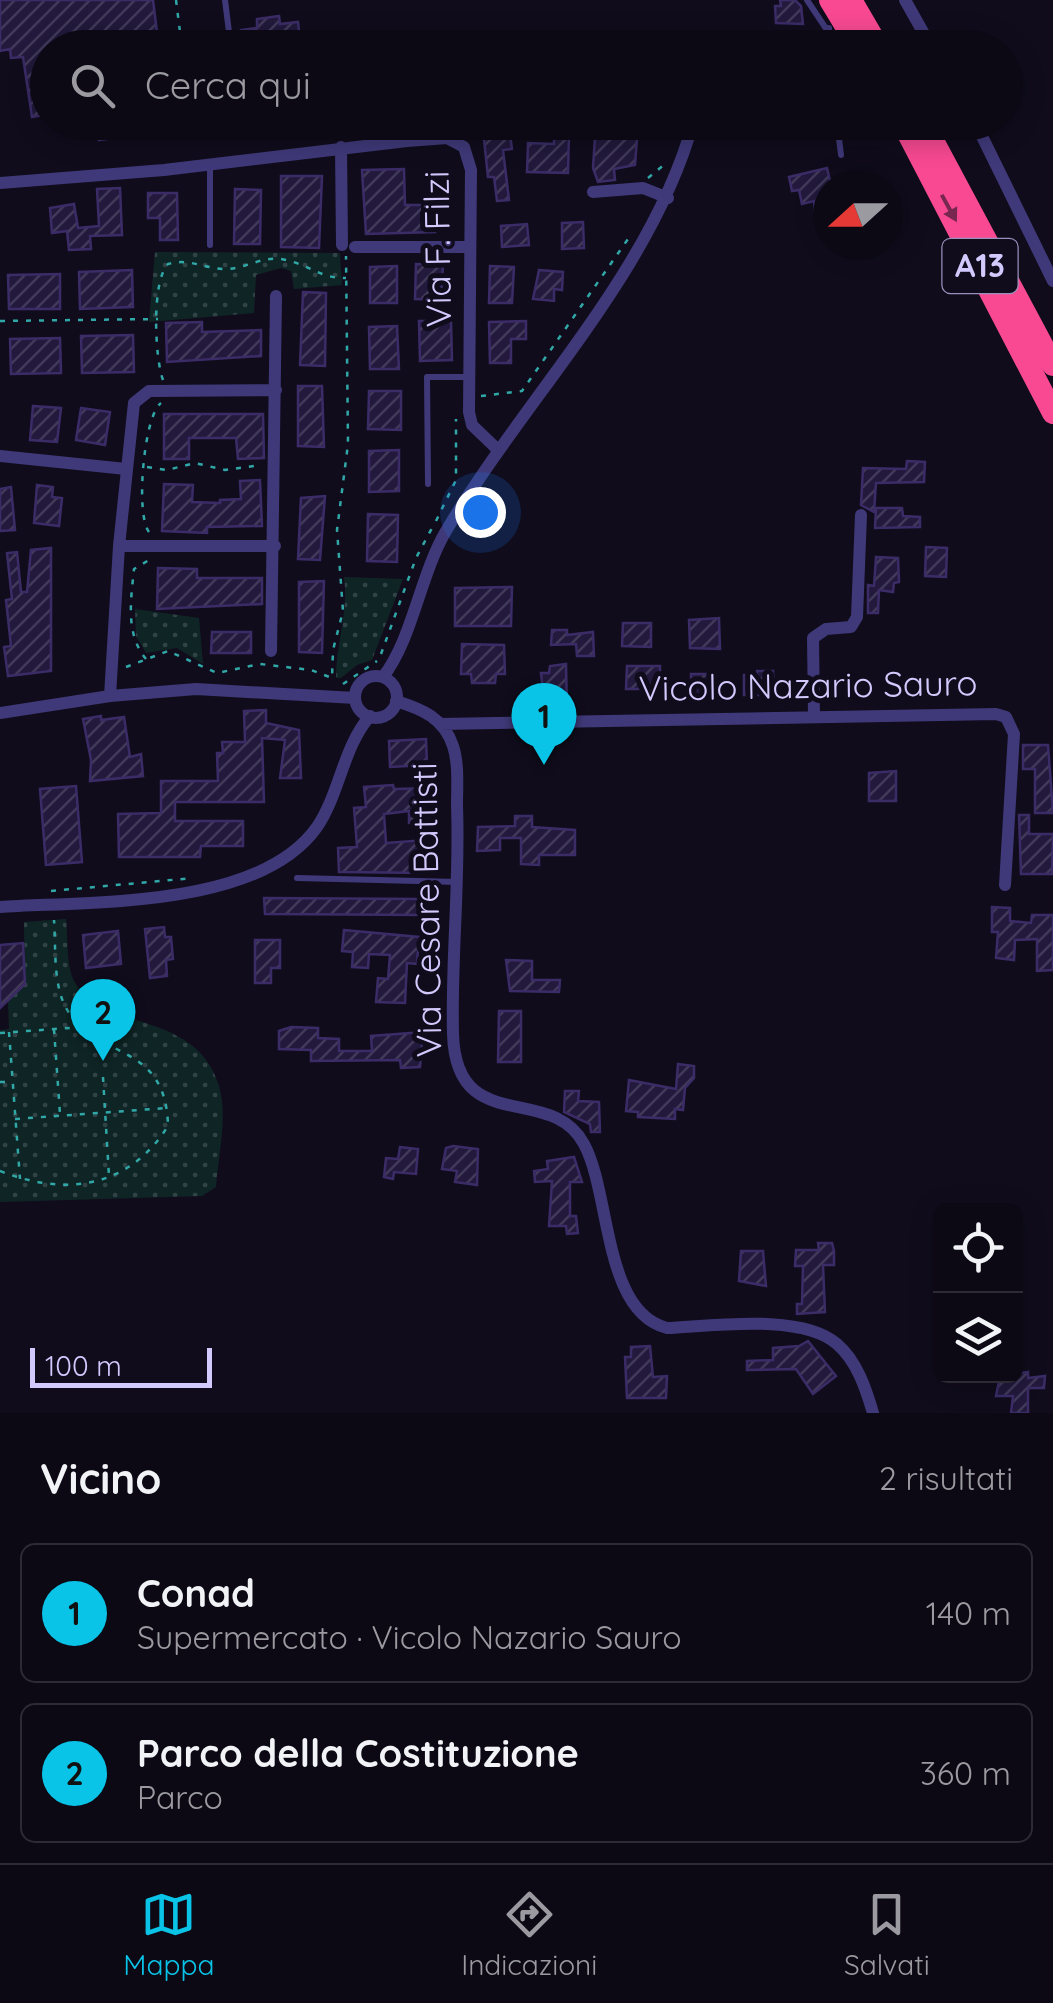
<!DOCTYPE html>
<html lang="it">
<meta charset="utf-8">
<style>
:root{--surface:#0c0915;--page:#15121e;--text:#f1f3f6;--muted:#9a9aa0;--line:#2c2a34;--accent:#0ac4e8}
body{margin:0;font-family:Quicksand,sans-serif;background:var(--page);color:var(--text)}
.controls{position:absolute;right:30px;bottom:30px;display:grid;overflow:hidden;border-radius:15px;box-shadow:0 5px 25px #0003}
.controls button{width:90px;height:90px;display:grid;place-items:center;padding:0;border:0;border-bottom:2px solid var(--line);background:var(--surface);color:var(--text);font:50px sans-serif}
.compass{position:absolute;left:813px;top:170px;width:90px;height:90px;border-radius:50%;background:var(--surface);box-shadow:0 5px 25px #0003;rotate:249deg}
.scale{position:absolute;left:30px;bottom:25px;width:182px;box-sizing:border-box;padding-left:10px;border:5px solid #d2c9fd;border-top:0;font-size:28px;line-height:35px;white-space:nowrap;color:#d2c9fd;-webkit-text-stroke:8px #100c1c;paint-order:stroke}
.you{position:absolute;left:480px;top:512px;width:35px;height:35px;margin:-25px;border:8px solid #fff;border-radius:50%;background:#1a73e8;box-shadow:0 0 0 15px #1a73e833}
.badge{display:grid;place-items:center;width:65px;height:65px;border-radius:50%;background:var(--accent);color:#111;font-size:32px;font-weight:700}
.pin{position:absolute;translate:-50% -82px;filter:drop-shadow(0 2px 5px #0008)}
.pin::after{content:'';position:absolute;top:52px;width:35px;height:30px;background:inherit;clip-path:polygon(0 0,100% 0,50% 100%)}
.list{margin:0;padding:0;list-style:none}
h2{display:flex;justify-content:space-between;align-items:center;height:130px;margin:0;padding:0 40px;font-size:42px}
h2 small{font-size:32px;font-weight:400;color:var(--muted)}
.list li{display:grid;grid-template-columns:65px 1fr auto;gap:30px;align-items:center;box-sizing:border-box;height:140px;margin:0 20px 20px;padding:0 20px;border:2px solid var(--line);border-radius:15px}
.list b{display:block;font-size:38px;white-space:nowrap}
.list p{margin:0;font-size:32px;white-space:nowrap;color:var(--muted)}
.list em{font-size:32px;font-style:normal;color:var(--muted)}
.icon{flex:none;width:55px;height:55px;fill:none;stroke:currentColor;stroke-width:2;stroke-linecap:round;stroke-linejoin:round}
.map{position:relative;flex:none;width:1053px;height:1413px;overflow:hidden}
.search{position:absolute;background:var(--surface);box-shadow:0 5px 25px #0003;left:30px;right:30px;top:30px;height:110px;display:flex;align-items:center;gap:25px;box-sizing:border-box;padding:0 35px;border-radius:55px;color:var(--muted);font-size:38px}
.sheet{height:450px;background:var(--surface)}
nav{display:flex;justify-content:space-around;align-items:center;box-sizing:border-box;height:140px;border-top:2px solid var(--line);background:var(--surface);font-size:28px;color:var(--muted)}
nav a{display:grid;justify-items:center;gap:5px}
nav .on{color:var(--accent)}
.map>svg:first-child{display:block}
.green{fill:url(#green-dots)}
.building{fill:url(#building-hatch);stroke:#3b2c67;stroke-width:2.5}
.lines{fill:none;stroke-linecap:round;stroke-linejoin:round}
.path{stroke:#31a8a8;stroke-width:2.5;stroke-dasharray:5 8;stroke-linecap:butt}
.lane{stroke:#3f3979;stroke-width:6}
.street{stroke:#3f3979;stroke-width:12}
.highway{stroke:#f84992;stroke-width:22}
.oneway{fill:#782751}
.labels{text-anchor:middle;stroke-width:10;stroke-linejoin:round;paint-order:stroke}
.shield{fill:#100c1c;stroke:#9890ba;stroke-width:2.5}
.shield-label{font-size:32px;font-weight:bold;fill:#d2c9fd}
.street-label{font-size:35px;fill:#d2c9fd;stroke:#100c1c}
</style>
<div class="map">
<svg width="1053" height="1413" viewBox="0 0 1053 1413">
<defs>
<pattern id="green-dots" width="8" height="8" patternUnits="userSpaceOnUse" patternTransform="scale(2.5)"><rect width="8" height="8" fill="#0f2525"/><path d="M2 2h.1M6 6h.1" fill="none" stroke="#314346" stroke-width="1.8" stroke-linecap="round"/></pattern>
<pattern id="building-hatch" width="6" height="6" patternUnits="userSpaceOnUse" patternTransform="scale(2.5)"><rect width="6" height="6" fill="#22193c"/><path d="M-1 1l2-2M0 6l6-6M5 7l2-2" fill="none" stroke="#413959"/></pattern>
</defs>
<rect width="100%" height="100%" fill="#100c1c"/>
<path class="green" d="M155,252L340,253L342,285L294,289L291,271L281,268L256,275L254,313L149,322Z
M344,577L403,579L372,660L357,665L341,678H336C336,643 349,612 344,577Z
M135,609L199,618L203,664L177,648L146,653L136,636Z
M66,919C68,937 66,965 74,981C103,1033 196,1009 219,1086C228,1116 218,1156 216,1187L202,1196L0,1202V1030L9,1029L8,1000L25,983L24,922Z"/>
<path class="building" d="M0,0H153L159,48H48V114L32,117L23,57L11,58L10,49L0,51Z
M780,0H795L801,6L803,24L776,23L775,6H781Z
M279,16L280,24L298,22L301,48H244L241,30L257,28V19Z
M96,122H185V128L99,140Z
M509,127L512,149L503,150L509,200L497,201L494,177H488L483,130Z
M554,135H569L568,173L527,172L528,143L554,144Z
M595,136L637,139L635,165L614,169L615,180L598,182L593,168Z
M827,168L831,185L828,214H815L814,201L802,204L799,190L792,191L789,177Z
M404,169L405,205H435V232L366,234L362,170Z
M281,176H322L319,248L281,247Z
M120,188L122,235L90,236L91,249L69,250L67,231L52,233L50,208L74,204L78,228L99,226L97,189Z
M235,189L261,190L260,244H234Z
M148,193H177L178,240H160V218H148Z
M583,222L584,248L562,249V223Z
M527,224L529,245L502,247L501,226Z
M416,264L443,265L441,300L415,299Z
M397,266V303H370V267Z
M490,266L514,267L512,303H489Z
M132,270L133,307L80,309L79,272Z
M539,270L563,272L562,290L554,289V301L533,299Z
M60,274V309H9L8,275Z
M303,292L326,293L325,366L300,365Z
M419,321H451L452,360L420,361Z
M526,321V339H511V363H490L489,322Z
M202,322V332L261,330V356L167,362L166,323Z
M397,326L399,369H370L369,327Z
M133,335L134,372L82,373L81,336Z
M60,338L61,373L11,374L10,339Z
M298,386H322L324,447L298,446Z
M369,391H401V430L368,429Z
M33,406L61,408L57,442L30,440Z
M81,408L110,412L105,445L76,440Z
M164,414H263L264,458L238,459L236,438H189V459H164Z
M399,450V491L369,492V451Z
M907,461L925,462L924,482L876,483L874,512L861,505L863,468L906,469Z
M260,480L262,526L207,527V533L162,531L164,484L193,485L192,502L220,503V500L241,499L240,481Z
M37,485L53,487L52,497L62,498L59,526L34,523Z
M11,487L15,530L0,531V489Z
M325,496L320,560L298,559L301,498Z
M876,508H902L903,516L920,517V527L875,528Z
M368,514L398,515L397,562L367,561Z
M926,547L947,548L946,577L925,576Z
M51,548V671L8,676L4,647L11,646L6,600L12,599L7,553L17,552L21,592H27L31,550Z
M876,557L898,558L899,582L894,583L893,592L879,590L878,613H868V585L874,586Z
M158,568L197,569V578H262V604L157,609Z
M324,581L322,653L299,652V582Z
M512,587L511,626H455V588Z
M719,618L720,649L690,648L689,620Z
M623,623H651V647L622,646Z
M552,630H567V635L593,632L594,656H577L576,644L551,645Z
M212,632H251V653H211Z
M462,644L504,645L505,674H496L495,683H472L471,674H461Z
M566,664L567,709L545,710L541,673H549L550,666Z
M627,666H660V689H626Z
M757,671H773L774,695H744V675H757Z
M691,674H713L714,697H691Z
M266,710V723L299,730L301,778H280L285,740L262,738L264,802H175V821H243V846H201L200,857H119L118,814L161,813V781H218L217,753H223L222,742H245L244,711Z
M101,716V720L124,717L130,757L141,754L143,776L90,781L91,760L83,719Z
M426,739L427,765L390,767L389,741Z
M1023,745H1048L1053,813H1035V769H1023Z
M896,771V801H869V773Z
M393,785L394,789L428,788L429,822L409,823V811L384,814L386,843L425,840L424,849H431V873L339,872L338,848L357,847L354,808L366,807L364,787Z
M76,786L82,862L46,865L40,789Z
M1019,815H1029V834H1053L1052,874H1021Z
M515,816H532V827L575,830V855H539V865L521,864V838H500V850L477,851L478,827L515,826Z
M264,898L423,899V915L265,914Z
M992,907L1010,908V921L1031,923L1032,915H1053V970L1037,971V939L1015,940L1014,960L996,958L998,932H992Z
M164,927L165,937H171L173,959L166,960L167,976L150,978L145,929Z
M344,930L419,937L417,964L407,963L405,1003L376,1002L378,978L388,979L390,955L369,954L368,968L352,967L353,952L342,951Z
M118,931L121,964L86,968L83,935Z
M255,940H280V968H271V983H255Z
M23,943L25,984L0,1008V945Z
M506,960L532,961V980H560L559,992L510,991Z
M499,1011H521V1062H498Z
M291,1027L318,1028V1038L339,1039V1051H372L371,1036L423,1032L420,1067L401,1068L400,1060L311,1061V1050L279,1049V1031Z
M678,1064L694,1066V1078L685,1088L683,1110L675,1109V1119L638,1117V1112L626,1111L629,1080L676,1089Z
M565,1091H579L578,1101L599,1102L600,1132H591L590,1124L564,1112Z
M453,1146L478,1149L477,1185L455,1182L457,1171L442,1169L446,1148Z
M400,1147L418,1149L416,1174L394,1172L393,1179L384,1177L386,1158L398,1159Z
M574,1157L582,1182H570V1216H576L578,1233L567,1234L566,1226H549L552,1181L535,1182L534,1171L548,1169L547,1161Z
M818,1243H832L834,1251V1265H823L825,1312L797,1314V1304H802L803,1266H795L796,1250H819Z
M741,1251H763L766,1286L739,1281Z
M808,1341L836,1376L813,1394L796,1369L747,1370V1361L773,1360V1348L799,1346Z
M650,1346L653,1377L667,1376L666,1398H627L625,1357H631V1347Z
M1028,1372V1378L1045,1376L1044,1388H1028V1413H1011L1013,1396H996L1000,1376Z"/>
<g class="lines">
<path class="path" d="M176,0L182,48
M193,122L196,147
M648,178L665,164
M0,321L158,319
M163,380C155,359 151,282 168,264C188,258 204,268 223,269C245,270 263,254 286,260C309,265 322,279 346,278
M481,396L522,391L628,239
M147,467L167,470L195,463L225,470L261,465
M436,521L456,480V419
M149,532C135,514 144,415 161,403
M381,654L416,558L432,528
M146,659C125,634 131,599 134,569L149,560
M126,667L168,651L217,673L260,664L311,670L332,678L333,650L343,611L337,530L348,444L346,256
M343,684L377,661
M51,891L193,878
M54,1029L60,1114
M9,1032L20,1179
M0,1033L82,1027
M103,1077L109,1176
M0,1082H13
M15,1119L167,1108
M0,1171C66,1197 129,1188 168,1126C166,1038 92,1062 64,1004C53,979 56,946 54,920"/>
<path class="lane" d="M225,0L231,48
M807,0L827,30
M829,48V28
M241,122L242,135
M837,122L841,155
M210,165V245
M428,484L427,377H468
M297,878L458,882"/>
<path class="street" d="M905,0L932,48
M975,122L1053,281
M341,147L342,245
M0,183L164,170L407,141L447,138L464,147L471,170L469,412L472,425L497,449
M593,192L643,188L668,198
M355,247H470
M0,456L126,469
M119,546H275
M271,651L276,296
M355 697a21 21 0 1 1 42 0a21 21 0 1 1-42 0Z
M383,677C413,638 420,575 446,531C526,396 651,274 693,123
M110,696L119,546L134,403L149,391L276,390
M396,701C422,709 444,718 453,746C459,764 457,787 457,806C460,882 451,958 453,1034C456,1138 551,1082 584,1144C611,1194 603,1312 667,1328C712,1326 802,1313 837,1344C857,1361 866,1389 873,1413
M0,713L110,696L196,689L355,698
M814,716L813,638L826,629L851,627L857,617L861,515
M441,724L996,714L1006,717L1014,734L1005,885
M0,907C91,901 259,909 317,827C340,793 343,747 370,716"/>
<path class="highway" d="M830,0L859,48
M851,0L879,48
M902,122L1053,413
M923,122L1053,365"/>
</g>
<defs><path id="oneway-solid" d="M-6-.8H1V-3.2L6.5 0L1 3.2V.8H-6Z" transform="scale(2.5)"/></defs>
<use class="oneway" href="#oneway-solid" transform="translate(949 208) rotate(61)"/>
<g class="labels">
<rect class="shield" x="942.5" y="239" width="75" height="54" rx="8"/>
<g class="shield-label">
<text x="980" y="277">A13</text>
</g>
<g class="street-label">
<text transform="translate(438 249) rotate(-91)" y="12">Via F. Filzi</text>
<text transform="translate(808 686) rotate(-1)" y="12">Vicolo Nazario Sauro</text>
<text transform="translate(427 910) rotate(-91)" y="12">Via Cesare Battisti</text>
</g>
</g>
</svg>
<div class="controls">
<button><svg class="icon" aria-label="locate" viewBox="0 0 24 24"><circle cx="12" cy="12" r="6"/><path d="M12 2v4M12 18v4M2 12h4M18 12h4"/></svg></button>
<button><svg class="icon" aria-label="layers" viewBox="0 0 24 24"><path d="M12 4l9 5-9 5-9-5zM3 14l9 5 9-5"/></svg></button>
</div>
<svg class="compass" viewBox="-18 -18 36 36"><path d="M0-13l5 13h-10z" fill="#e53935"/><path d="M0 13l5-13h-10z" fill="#9a9aa0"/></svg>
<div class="scale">100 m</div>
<div class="you"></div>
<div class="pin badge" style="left:544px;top:765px">1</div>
<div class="pin badge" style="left:103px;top:1061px">2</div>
<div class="search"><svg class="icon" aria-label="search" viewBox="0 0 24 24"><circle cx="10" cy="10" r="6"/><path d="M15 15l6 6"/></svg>Cerca qui</div>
</div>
<section class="sheet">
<h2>Vicino<small>2 risultati</small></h2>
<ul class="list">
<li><span class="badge">1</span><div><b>Conad</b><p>Supermercato · Vicolo Nazario Sauro</p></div><em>140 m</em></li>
<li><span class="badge">2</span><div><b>Parco della Costituzione</b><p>Parco</p></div><em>360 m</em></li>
</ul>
</section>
<nav>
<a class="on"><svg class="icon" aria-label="map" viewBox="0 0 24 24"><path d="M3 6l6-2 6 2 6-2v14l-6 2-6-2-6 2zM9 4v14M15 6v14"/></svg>Mappa</a>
<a><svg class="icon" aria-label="directions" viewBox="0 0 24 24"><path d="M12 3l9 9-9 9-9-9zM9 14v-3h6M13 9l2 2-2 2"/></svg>Indicazioni</a>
<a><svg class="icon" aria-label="saved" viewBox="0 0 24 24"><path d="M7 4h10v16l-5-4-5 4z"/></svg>Salvati</a>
</nav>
